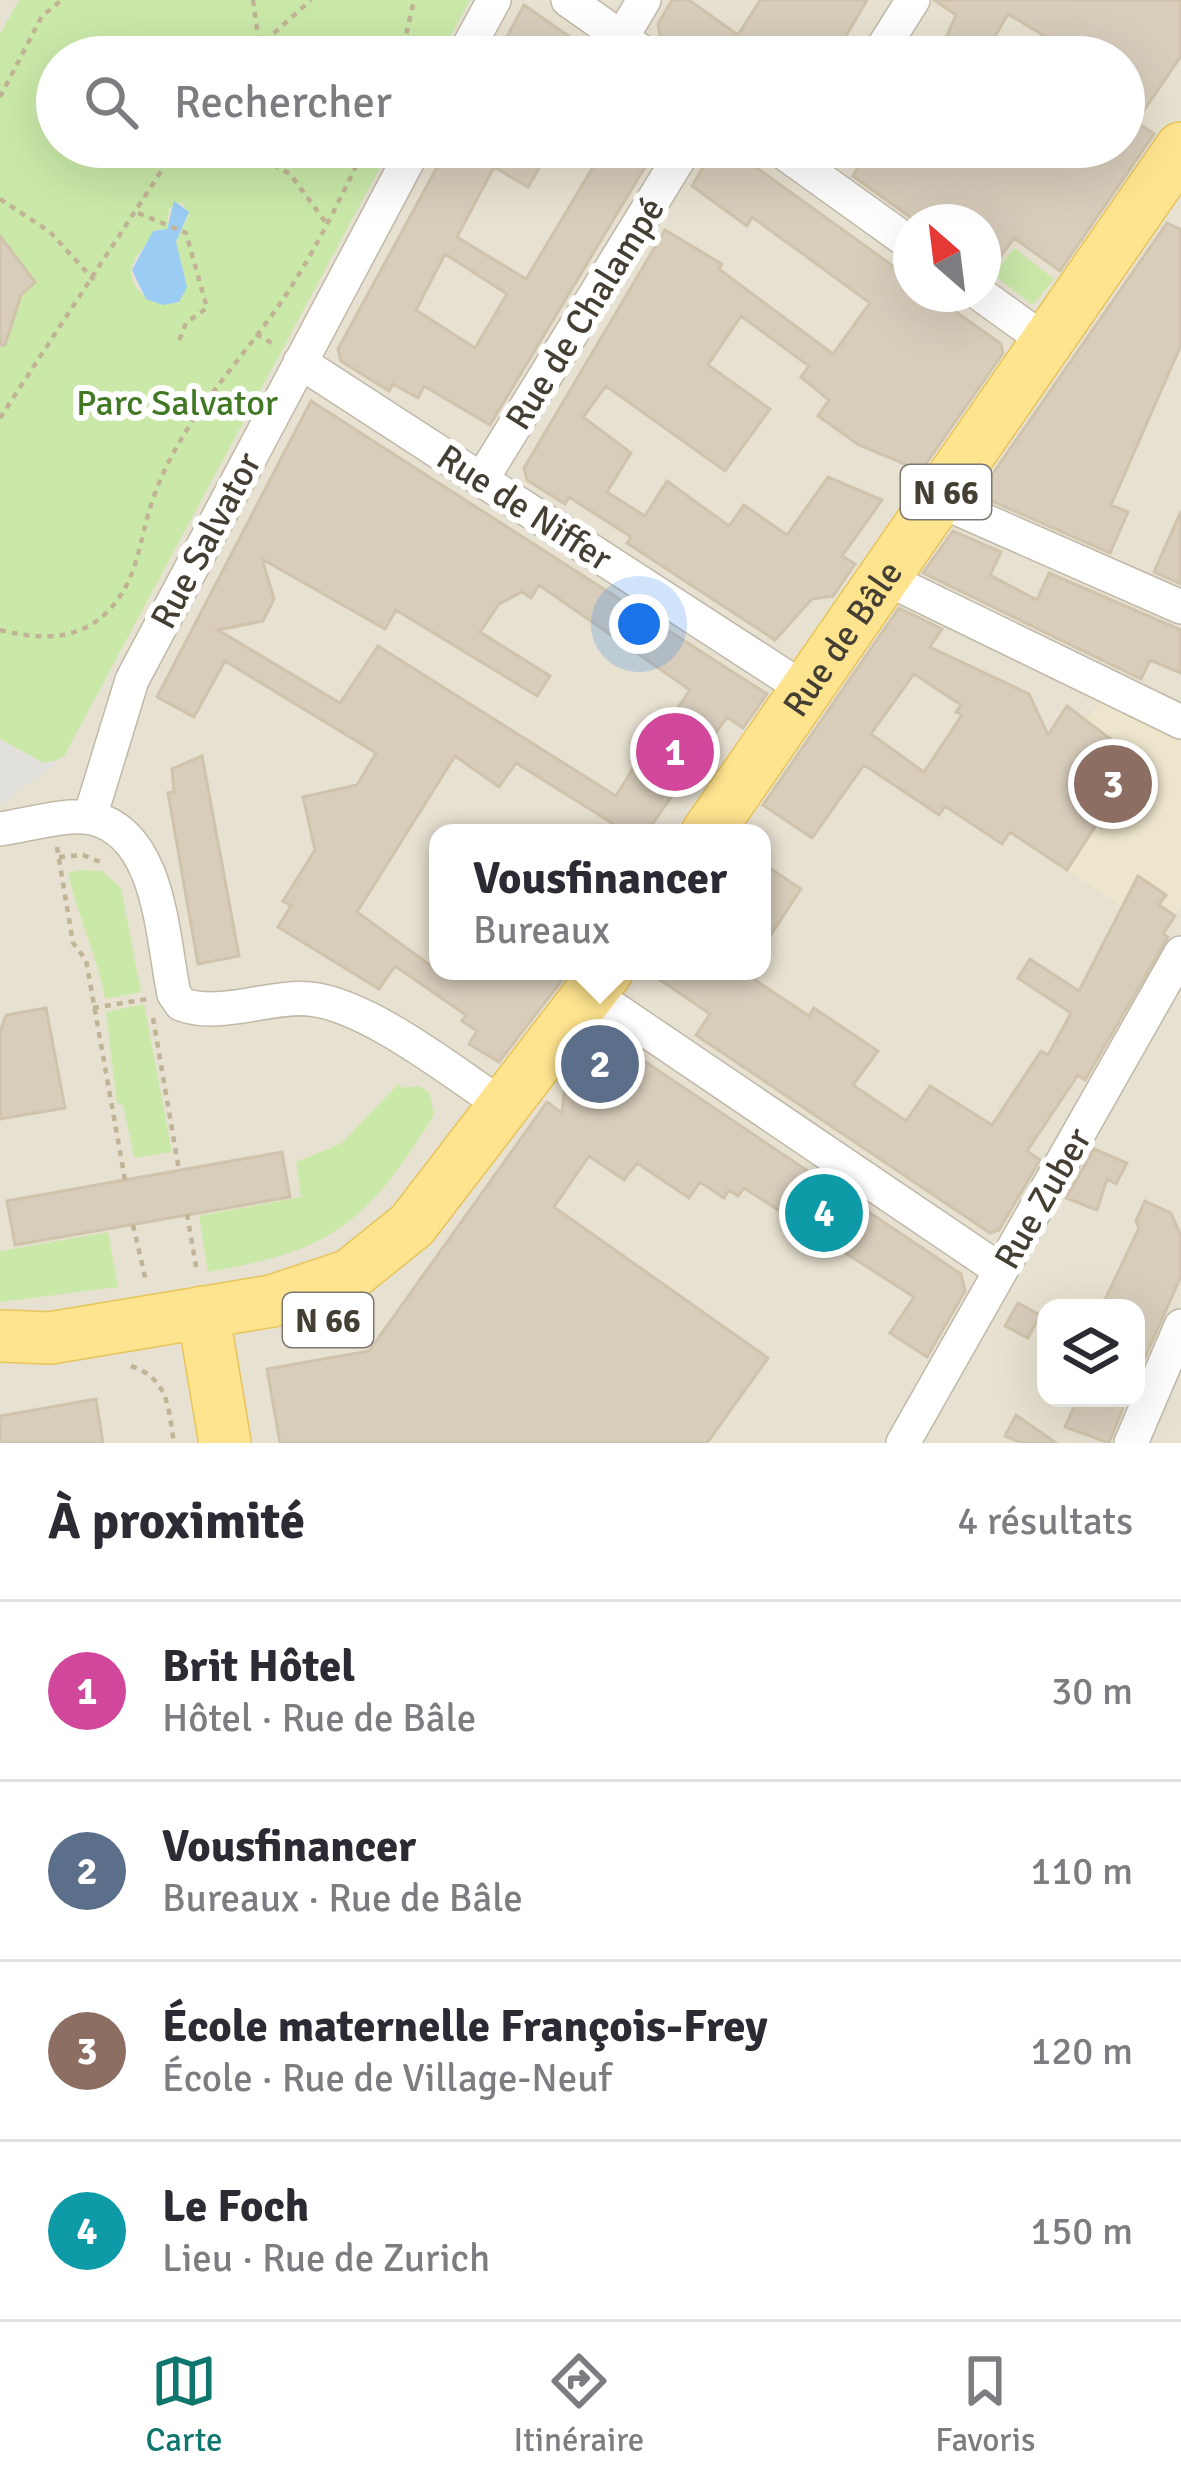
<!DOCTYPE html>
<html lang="fr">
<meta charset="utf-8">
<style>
:root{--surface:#fff;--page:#f7f7f7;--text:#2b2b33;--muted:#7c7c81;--line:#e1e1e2;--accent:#0f766e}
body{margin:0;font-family:Signika,sans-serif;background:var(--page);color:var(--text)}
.controls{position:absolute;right:36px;bottom:36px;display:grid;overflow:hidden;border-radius:24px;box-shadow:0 12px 48px #0002}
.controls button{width:108px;height:108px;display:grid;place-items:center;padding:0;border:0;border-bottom:3px solid var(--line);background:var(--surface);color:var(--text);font:60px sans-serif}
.compass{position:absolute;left:893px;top:204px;width:108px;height:108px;border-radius:50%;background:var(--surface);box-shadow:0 12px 48px #0002;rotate:332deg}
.you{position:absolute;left:639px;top:624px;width:42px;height:42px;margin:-30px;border:9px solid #fff;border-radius:50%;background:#1a73e8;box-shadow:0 0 0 18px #1a73e833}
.badge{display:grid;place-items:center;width:78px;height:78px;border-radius:50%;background:var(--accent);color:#fff;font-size:39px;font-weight:700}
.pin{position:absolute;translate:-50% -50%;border:6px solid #fff;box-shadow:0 3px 12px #0006}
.popup{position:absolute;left:429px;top:824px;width:342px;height:156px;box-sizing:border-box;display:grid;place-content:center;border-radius:24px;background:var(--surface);filter:drop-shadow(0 3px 9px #0005);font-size:39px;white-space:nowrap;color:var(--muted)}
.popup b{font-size:45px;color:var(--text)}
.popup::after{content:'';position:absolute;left:50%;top:100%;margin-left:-24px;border:24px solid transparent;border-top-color:var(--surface)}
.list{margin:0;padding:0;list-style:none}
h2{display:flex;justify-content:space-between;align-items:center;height:156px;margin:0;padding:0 48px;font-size:51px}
h2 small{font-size:39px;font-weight:400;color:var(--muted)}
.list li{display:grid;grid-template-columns:78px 1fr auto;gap:36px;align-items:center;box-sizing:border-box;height:180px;padding:0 48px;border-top:3px solid var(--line)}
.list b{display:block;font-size:45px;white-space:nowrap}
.list p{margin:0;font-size:39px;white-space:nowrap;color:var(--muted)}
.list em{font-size:39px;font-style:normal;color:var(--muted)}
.icon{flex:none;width:66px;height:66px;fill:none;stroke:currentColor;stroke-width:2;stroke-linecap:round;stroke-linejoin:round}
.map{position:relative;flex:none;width:1181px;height:1443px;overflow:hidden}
.search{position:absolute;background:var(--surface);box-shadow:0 12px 48px #0002;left:36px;right:36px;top:36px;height:132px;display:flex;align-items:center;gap:30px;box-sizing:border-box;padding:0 42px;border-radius:66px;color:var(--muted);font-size:45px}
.sheet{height:876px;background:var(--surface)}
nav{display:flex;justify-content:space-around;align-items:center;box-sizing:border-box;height:168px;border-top:3px solid var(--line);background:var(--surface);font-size:33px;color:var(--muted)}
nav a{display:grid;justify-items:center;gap:6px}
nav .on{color:var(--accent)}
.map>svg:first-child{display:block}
.residential{fill:#e7e1d1;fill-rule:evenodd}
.education{fill:#ede5cc}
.green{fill:#cae9a9;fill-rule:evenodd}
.parking{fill:#e2e0dc}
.water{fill:#9bccf3}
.building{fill:#d8cdbb;stroke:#d0c3ab;stroke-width:3;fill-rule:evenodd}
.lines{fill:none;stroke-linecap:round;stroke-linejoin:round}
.minor-casing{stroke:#c1b9a8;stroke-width:36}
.primary-casing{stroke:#e9c45a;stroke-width:54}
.path{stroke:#c1b396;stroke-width:4.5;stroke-dasharray:6 6;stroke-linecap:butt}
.minor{stroke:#fff;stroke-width:33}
.primary{stroke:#ffe48f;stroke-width:51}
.labels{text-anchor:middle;stroke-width:12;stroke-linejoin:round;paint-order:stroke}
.shield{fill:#fff;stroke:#7c7870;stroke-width:3}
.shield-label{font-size:33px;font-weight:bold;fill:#443e33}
.street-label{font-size:36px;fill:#443e33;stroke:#fff}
.park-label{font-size:36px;fill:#407824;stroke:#fff}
</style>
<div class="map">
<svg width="1181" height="1443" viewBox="0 0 1181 1443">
<rect width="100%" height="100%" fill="#f2eee3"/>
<path class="residential" d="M0,0H1181V1443H0ZM57,57H1124V147H57ZM911,222H983V294H911ZM438,833H762V971H438ZM1046,1308H1136V1398H1046Z"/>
<path class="education" d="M1102,698L1181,736V905L1163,934L1012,832Z"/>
<path class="green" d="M19,0H470L439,57H57V147H391L64,756L48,765L0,739V34ZM182,202L189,215L176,242L179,302C158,309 126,292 132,266C136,253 149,244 153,231L167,229L169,208Z
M1014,248L1054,279L1033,305L993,275Z
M81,870L102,871L121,888L141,992L105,999C97,954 78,918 68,873Z
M144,1004L172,1152L134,1158L123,1105L117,1104L106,1012Z
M399,1083L401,1088L419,1086L429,1092L434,1115C366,1223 335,1250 208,1272L199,1216L301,1197L296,1162L342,1143Z
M108,1232L118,1287L0,1302V1251Z"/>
<path class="parking" d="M0,739L41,763L60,760L0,805Z"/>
<path class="water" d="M174,201L189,212L176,242L187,287L179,302L163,305L146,299L132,270L153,231L167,229Z"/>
<path class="building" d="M672,0H689L738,35L760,0H867L843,41L858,50L856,57H689L660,36L658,24Z
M934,0H1181V56L1136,122L1154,134L1060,271L1014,238L987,275L983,273V222H917L853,176L870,147H1124V57H1057L1064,48L1008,14L983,57H973L945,40L956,15Z
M524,5L599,57H496Z
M448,147H521L544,160L528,187L494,167L457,237L526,279L605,147H657L490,425L424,386L418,398L393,384L389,391L341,361L338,349ZM445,254L507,294L475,348L416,310Z
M728,147L911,279V294H931L1001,344L1003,353L921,471L859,445L818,416L829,400L801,377L809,366L741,316L708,365L770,409L725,471L606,386L583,417L631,453L607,492L645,516L667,481L729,526L744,505L787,535L828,477L882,500L842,556L855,564L833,596L812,599L775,640L627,543L631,537L569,497L565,504L527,480L524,468L665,230L722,264L719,269L833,354L870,303L752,217L747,226L692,186L714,148Z
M1167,223L1181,230V345L1111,505L1128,512L1110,553L978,495Z
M0,236L35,282L21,295L5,345H0Z
M311,401L767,694L743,728L727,717L646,833H605L612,823L516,763L499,787L455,756L357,912L438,971H569L499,1062L469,1044L477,1031L462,1021L466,1015L395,966L379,989L278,927L291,906L283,901L315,850L303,797L357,785L376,753L225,661L194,717L157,697ZM262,559L385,629L396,610L537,696L550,676L480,632L499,604L522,592L531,598L539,585L690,690L662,731L658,728L616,796L378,646L340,703L218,630L263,621L274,599Z
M1181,511V584L1154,572Z
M953,531L1001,552L990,575L1037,600L1049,573L1181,630V673L1150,660L1141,679L923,573Z
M899,608L942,629L930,647L1029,694L1048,735L1067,706L1138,760L1067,870L1010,832L1002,844L945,806L939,815L864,765L812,838L763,805ZM914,674L961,705L956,712L962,715L924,772L871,734Z
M202,756L239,956L198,964L168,793L174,792L172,769Z
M762,863L801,889L762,948Z
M1138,876L1166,895L1159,905L1175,916L1163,934L1168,937L1085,1080L1078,1075L1027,1151L1040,1160L999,1230L990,1233L696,1035L710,1014L647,971H761L755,980L809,1016L814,1008L878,1051L853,1085L906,1121L930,1086L992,1125L1041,1051L1048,1055L1071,1013L1018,978L1030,959L1079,991Z
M46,1008L65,1108L0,1119V1032L6,1015Z
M607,1036L961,1274L965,1291L927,1357L890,1333L914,1297L744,1188L738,1196L729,1190L724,1198L700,1182L689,1198L637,1163L624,1180L589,1156L554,1207L768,1358L707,1443H280L267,1369L369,1351L547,1102L562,1113L566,1076L594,1037Z
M1094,1149L1127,1163L1116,1184L1107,1179L1097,1210L1066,1198Z
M282,1152L290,1197L15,1245L7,1201Z
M1145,1201L1171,1213L1181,1236V1276L1136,1378V1308H1101L1139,1228L1136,1221Z
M1018,1303L1040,1315L1028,1338L1005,1326Z
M1078,1398H1127L1109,1443L1065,1427Z
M96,1399L103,1443H0V1416Z
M1016,1415L1056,1443H1022L1005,1436Z"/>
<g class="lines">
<defs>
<path id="minor" d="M568,0L649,57
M622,37L644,0
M463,57L494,0
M877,57L913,0
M776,147L911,244
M980,294L1048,343
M300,362L809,692
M482,479L686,147
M940,501L1181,607
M887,579L1181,722
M90,817L132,680L415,147
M0,829C27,825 66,813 92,818C161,834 162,938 174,994L181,1004C220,1019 269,995 310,999C369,1005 455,1074 505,1107
M591,993L1000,1270
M903,1443L1181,953
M1131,1443L1181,1326"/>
<g id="primary">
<path id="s1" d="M707,833L1181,148"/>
<path d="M203,1312L225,1443"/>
<path d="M0,1336L50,1338L272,1301L350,1275L412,1225L607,971"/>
</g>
</defs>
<use href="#minor" class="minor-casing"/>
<use href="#primary" class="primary-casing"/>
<path class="path" d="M253,0L259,43
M247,57L311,0
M401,57L414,0
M0,97L42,16L62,0
M242,147L290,174L327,224
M0,199L50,232L94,280
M138,213L186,233L207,308L186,323L179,341
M256,334L277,346
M0,418L177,147
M0,630C36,639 74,642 104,615C140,581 138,541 153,499C178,425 234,369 277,308C312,258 339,202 365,147
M57,847L73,943L86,960L125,1180
M59,857L83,855L105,864
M93,1008L147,999
M153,1018L179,1170
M187,1214L197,1272
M133,1225L146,1281
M131,1366C169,1379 168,1407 174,1443"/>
<use href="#minor" class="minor"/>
<use href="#primary" class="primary"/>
</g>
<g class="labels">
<g class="shield">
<rect x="901" y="465" width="90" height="54" rx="9"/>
<rect x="283" y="1293" width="90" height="54" rx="9"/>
</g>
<g class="shield-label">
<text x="946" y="504">N 66</text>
<text x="328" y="1332">N 66</text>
</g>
<g class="street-label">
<text transform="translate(584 313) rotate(-58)" y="13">Rue de Chalampé</text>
<text transform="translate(525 507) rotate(33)" y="13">Rue de Niffer</text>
<text transform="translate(205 540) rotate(-62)" y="13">Rue Salvator</text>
<text dy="13" stroke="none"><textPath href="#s1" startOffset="237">Rue de Bâle</textPath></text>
<text transform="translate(1042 1198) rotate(-60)" y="13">Rue Zuber</text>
</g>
<g class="park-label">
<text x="177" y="415">Parc Salvator</text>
</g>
</g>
</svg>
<div class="controls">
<button><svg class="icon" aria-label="layers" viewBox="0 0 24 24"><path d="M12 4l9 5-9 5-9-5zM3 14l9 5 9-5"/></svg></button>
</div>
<svg class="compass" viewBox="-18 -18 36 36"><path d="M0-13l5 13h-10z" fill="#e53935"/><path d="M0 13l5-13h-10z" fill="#7c7c81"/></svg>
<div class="you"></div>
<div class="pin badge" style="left:675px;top:752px;background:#d1479c">1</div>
<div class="pin badge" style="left:600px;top:1064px;background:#5c6f8a">2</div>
<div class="popup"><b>Vousfinancer</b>Bureaux</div>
<div class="pin badge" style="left:1113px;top:784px;background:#8d6e63">3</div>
<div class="pin badge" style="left:824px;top:1213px;background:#0f9aa8">4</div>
<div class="search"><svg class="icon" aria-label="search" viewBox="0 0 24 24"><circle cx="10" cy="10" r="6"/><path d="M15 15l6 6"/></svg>Rechercher</div>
</div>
<section class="sheet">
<h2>À proximité<small>4 résultats</small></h2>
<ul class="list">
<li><span class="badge" style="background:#d1479c">1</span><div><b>Brit Hôtel</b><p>Hôtel · Rue de Bâle</p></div><em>30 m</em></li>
<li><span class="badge" style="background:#5c6f8a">2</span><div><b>Vousfinancer</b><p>Bureaux · Rue de Bâle</p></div><em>110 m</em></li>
<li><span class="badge" style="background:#8d6e63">3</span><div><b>École maternelle François-Frey</b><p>École · Rue de Village-Neuf</p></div><em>120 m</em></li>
<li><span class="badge" style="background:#0f9aa8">4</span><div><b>Le Foch</b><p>Lieu · Rue de Zurich</p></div><em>150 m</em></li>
</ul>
</section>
<nav>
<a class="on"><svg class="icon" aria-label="map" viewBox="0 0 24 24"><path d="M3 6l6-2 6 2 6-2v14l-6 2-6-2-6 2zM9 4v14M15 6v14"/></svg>Carte</a>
<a><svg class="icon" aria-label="directions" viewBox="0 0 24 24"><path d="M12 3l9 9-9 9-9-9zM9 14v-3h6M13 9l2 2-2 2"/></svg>Itinéraire</a>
<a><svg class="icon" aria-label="saved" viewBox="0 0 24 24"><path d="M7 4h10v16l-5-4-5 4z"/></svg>Favoris</a>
</nav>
